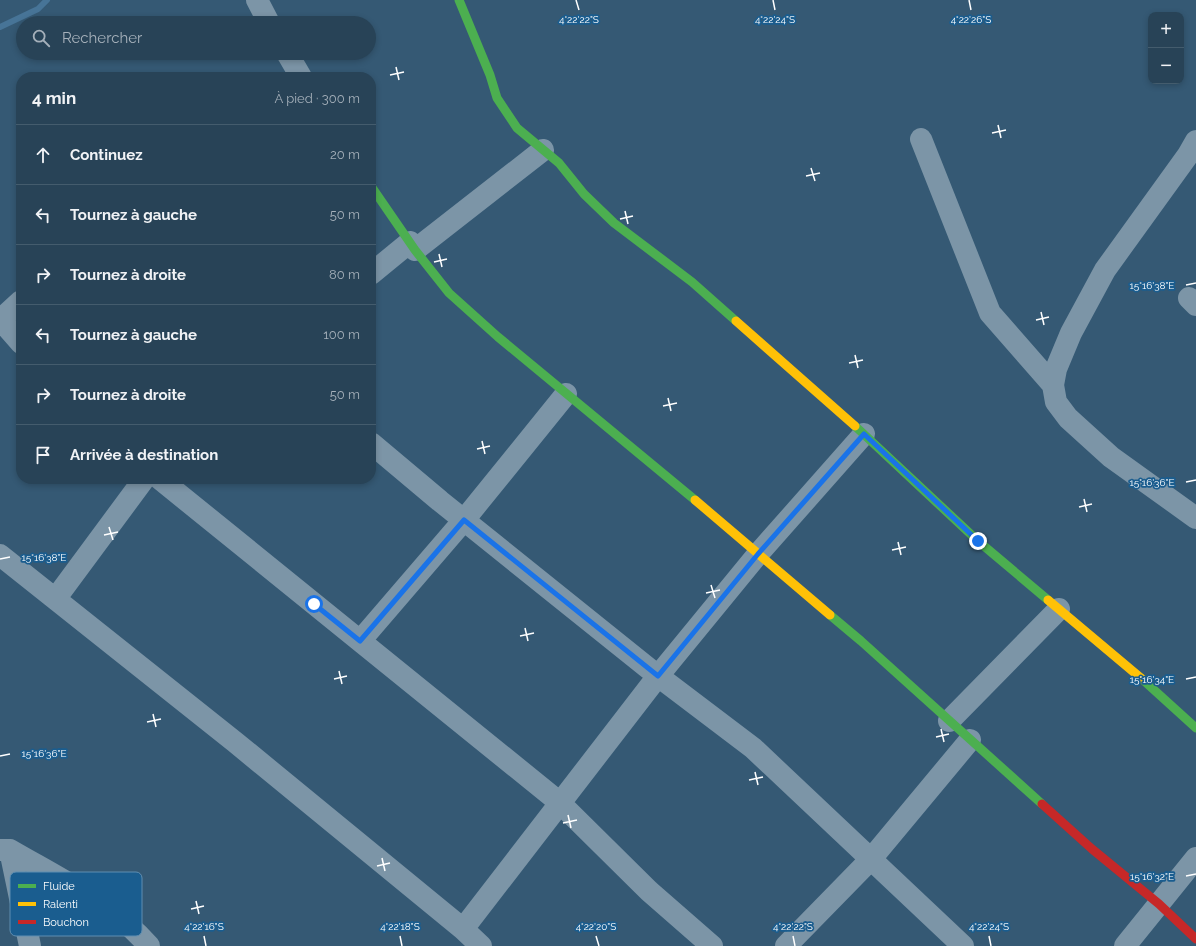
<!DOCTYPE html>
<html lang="fr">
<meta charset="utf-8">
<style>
:root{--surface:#284357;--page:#304a5d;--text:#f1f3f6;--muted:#a5b0ba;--line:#445c6d}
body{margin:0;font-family:Raleway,sans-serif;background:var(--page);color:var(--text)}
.controls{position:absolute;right:12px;top:12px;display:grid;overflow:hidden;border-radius:8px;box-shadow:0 2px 6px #0003}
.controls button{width:36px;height:36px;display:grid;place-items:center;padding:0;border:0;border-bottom:1px solid var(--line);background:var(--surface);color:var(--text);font:20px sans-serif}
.stop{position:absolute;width:12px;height:12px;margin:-9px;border:3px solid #1a73e8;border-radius:50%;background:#fff}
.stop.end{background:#1a73e8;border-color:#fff;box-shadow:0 1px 4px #0008}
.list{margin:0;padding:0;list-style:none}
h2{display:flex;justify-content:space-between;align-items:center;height:52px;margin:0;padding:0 16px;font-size:17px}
h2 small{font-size:13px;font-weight:400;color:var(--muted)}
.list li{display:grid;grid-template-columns:26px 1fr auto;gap:12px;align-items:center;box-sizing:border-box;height:60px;padding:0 16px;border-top:1px solid var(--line)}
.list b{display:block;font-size:15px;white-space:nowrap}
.list em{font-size:13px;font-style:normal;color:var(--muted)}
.icon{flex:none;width:22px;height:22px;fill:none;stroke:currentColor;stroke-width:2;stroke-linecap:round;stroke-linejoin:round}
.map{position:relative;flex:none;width:1196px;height:946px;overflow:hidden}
.search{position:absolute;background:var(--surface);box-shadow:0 2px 6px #0003;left:16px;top:16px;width:360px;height:44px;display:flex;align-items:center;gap:10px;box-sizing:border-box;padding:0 14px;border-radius:22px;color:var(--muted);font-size:15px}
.panel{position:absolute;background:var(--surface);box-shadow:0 2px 6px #0003;left:16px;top:72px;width:360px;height:412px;border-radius:16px}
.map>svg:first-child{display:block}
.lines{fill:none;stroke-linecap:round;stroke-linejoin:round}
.stream{stroke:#477497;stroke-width:6}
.street{stroke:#7c95a7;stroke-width:22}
.fast{stroke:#4caf50;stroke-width:9}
.slow{stroke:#ffc107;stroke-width:9}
.jam{stroke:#c62828;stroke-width:9}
.route{stroke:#1a73e8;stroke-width:5}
.ticks{fill:none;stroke:#fff;stroke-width:1.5}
.key{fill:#1a5d8f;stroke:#5f8eb1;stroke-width:1}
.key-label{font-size:11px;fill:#fff}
.ticks-label{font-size:10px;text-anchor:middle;fill:#fff;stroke:#1a5d8f;stroke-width:3.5;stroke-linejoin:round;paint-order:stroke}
</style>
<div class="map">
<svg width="1196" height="946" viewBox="0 0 1196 946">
<rect width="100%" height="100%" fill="#355974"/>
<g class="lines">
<path class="stream" d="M0,27L38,9L47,0"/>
<path class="street" d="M257,0L269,23
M287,53L301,77
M921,139L990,313L1053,385
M1196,141L1188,155L1105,270L1071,333L1056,369L1053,385L1056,402L1068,418L1111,457L1196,518
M415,250L543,150
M371,274L410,242
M1189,298L1196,305
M0,319L21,343
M0,320L21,301
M371,443L440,501L658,676L753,748L963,946
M160,479L559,802L649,891L712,946
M0,555L235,742L463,929L481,946
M56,598L144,479
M360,641L464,520L566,394
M949,721L1059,609
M0,850H10C58,878 113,904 149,946
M10,850L30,946
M463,929L658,676L758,554L864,434
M786,946L871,859L970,740
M1125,946L1196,858"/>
<path class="fast" d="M459,0L490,75L497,98L517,128L559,163L584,194L614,223L692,282L736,321
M371,186L415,250L449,293L498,337L695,500
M855,426L978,541L1048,600
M830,615L861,641L1042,804
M1142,679L1196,728"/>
<path class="slow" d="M736,321L855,426
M695,500L830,615
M1048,600L1142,679"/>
<path class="jam" d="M1042,804L1092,849L1159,904L1196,939"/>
</g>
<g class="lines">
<path class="route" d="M314,604L360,641L464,520L658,676L758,554L864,434L978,541"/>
</g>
<path class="ticks" d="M576,0L579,10M773,0L775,10M969,0L971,10M396,67L399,80M390,75L404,72M998,125L1001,138M992,133L1006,130M811,168L815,181M806,176L820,173M625,211L628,224M620,219L633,216M439,254L442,267M434,262L447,259M1186,285L1196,283M1041,312L1044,325M1036,320L1049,317M855,355L858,368M849,363L863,360M668,398L671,411M663,406L677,403M482,441L485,454M477,449L490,446M1186,482L1196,480M1084,499L1087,512M1079,507L1092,504M109,527L113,540M104,535L118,532M898,542L901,555M892,550L906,547M0,559L10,557M711,585L715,598M706,593L720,590M525,628L528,641M520,636L534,633M339,671L342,684M334,679L347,676M1186,679L1196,677M153,714L156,727M147,722L161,719M941,729L944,742M936,737L949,734M0,756L10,754M755,772L758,785M749,780L763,777M568,815L571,828M563,823L577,820M382,858L385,871M377,866L390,863M1186,876L1196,874M196,901L199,914M191,909L204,906M204,936L206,946M400,936L402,946M596,936L599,946M793,936L795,946M989,936L991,946"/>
<rect x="10" y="872" width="132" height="64" rx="6" class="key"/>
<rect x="18" y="884" width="18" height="4" fill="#4caf50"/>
<rect x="18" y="902" width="18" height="4" fill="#ffc107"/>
<rect x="18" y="920" width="18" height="4" fill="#c62828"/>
<g class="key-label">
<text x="43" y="890">Fluide</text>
<text x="43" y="908">Ralenti</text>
<text x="43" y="926">Bouchon</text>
</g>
<g class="ticks-label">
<text x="579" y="23">4°22'22"S</text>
<text x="775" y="23">4°22'24"S</text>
<text x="971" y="23">4°22'26"S</text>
<text x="1152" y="289">15°16'38"E</text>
<text x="1152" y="486">15°16'36"E</text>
<text x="44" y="561">15°16'38"E</text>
<text x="1152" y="683">15°16'34"E</text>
<text x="44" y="757">15°16'36"E</text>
<text x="1152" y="880">15°16'32"E</text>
<text x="204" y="930">4°22'16"S</text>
<text x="400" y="930">4°22'18"S</text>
<text x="596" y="930">4°22'20"S</text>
<text x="793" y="930">4°22'22"S</text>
<text x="989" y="930">4°22'24"S</text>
</g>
</svg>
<div class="controls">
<button>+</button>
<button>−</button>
</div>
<div class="stop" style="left:314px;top:604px"></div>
<div class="stop end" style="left:978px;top:541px"></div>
<div class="search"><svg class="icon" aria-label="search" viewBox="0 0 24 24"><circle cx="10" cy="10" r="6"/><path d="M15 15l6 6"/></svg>Rechercher</div>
<section class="panel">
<h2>4 min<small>À pied · 300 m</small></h2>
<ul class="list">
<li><svg class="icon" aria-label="ahead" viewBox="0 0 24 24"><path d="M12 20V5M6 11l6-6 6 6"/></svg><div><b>Continuez</b></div><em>20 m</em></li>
<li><svg class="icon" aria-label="left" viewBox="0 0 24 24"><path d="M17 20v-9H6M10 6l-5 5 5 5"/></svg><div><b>Tournez à gauche</b></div><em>50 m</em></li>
<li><svg class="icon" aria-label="right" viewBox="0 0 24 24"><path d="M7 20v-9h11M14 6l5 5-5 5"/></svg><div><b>Tournez à droite</b></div><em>80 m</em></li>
<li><svg class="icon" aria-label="left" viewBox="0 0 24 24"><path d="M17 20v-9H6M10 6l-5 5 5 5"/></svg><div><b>Tournez à gauche</b></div><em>100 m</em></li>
<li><svg class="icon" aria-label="right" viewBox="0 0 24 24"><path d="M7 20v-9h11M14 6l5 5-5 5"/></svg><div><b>Tournez à droite</b></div><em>50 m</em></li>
<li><svg class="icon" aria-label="arrive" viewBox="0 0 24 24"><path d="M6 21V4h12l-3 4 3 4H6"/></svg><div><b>Arrivée à destination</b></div></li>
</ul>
</section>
</div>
